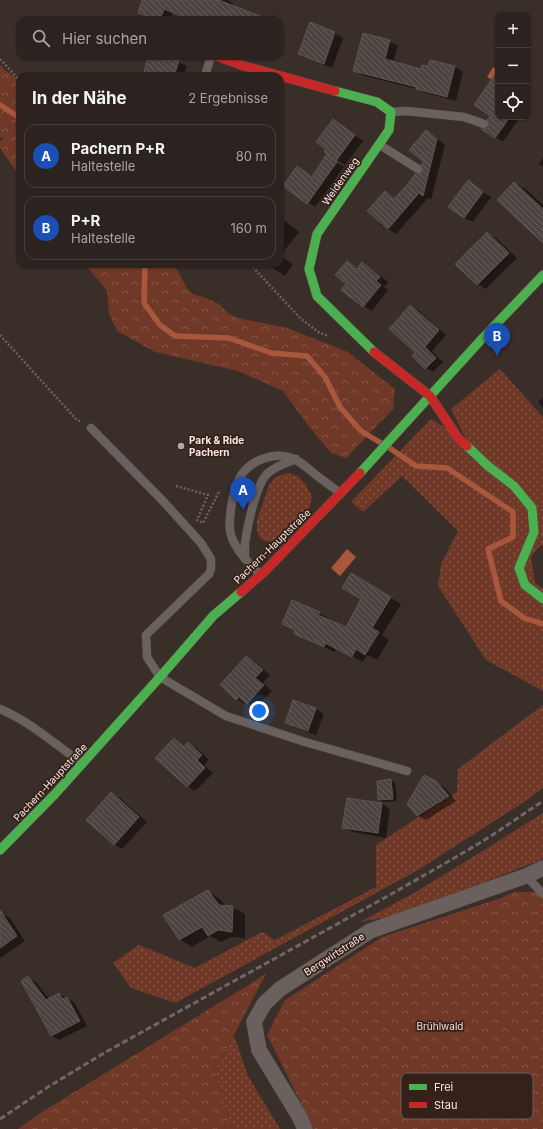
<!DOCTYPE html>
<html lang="de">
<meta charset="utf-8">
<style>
:root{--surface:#2c221f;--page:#382f2c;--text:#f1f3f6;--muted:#a6a4a4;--line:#483f3d;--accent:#b5a7a2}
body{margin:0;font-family:Inter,sans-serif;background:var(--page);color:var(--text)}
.controls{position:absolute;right:12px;top:12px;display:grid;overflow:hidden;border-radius:8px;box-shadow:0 1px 3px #0004}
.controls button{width:36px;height:36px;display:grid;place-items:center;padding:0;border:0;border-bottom:1px solid var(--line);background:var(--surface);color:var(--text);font:20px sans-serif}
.you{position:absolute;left:259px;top:711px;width:14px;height:14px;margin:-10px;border:3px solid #fff;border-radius:50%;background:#1a73e8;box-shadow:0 0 0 6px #1a73e833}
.badge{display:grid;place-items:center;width:26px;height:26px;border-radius:50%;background:var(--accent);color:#fff;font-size:13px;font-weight:700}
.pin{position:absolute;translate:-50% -33px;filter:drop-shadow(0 1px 2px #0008)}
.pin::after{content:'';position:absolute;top:21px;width:14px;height:12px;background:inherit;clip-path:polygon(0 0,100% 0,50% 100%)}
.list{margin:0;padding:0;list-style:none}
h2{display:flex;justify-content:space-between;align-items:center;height:52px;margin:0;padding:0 16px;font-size:17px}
h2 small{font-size:13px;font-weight:400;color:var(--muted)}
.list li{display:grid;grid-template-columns:26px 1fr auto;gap:12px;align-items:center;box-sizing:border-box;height:64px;margin:0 8px 8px;padding:0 8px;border:1px solid var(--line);border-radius:12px}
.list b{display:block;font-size:15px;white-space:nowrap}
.list p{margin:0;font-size:13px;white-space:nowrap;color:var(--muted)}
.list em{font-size:13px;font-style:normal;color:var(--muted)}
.icon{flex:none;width:22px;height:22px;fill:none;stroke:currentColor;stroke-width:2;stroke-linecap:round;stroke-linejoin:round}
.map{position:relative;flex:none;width:543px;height:1129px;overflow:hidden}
.search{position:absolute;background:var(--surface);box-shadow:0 1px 3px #0004;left:16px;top:16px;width:268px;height:44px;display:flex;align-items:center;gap:10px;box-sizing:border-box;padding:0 14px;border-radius:12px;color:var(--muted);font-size:15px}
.panel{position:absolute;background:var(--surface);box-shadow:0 1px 3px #0004;left:16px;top:72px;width:268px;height:196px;border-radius:12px}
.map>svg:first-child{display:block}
.grass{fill:url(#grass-dots)}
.forest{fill:url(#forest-crowns)}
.water{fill:#a8573c}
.shadow{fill:#0007}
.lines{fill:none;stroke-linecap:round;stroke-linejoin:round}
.stream{stroke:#a8573c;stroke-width:5.5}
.building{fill:url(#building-back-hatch);stroke:#5d534f}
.lane-casing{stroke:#584d49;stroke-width:9}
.street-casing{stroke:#584d49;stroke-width:16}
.fast-casing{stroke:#584d49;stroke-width:10}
.jam-casing{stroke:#584d49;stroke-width:10}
.path{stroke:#6a625f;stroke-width:2.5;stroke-dasharray:2 2;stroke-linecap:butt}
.lane{stroke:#6a615e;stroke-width:8}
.street{stroke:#6a615e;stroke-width:15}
.fast{stroke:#4caf50;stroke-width:9}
.jam{stroke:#c62828;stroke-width:9}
.rail{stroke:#706663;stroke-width:3;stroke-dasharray:6 3;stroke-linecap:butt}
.poi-dot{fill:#b5a7a2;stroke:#35211a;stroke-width:1.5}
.labels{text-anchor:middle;stroke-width:3.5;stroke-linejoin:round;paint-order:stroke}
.street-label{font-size:10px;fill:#f7e8e3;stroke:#35211a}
.poi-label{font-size:10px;font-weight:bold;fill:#f7e8e3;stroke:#35211a;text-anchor:start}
.park-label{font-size:10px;fill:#f6ddd5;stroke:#35211a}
.key{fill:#35211a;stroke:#6f5d56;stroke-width:1}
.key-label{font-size:11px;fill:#f7e8e3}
</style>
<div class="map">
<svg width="543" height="1129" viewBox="0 0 543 1129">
<defs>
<pattern id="grass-dots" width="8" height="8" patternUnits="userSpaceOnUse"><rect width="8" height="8" fill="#703826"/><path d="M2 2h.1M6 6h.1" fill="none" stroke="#855545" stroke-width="1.8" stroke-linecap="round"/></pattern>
<pattern id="forest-crowns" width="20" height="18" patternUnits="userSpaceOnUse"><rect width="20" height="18" fill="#703826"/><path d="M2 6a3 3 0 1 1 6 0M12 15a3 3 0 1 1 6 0" fill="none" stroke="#855545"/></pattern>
<pattern id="building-back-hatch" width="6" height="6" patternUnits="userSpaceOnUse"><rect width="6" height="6" fill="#4d4340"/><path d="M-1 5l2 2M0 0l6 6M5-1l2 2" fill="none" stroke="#675e5b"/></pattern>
</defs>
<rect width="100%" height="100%" fill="#3a2e29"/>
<path class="grass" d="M500,369L543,417V546H540L531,557L535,583L543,589V691L486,660L438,586L441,564L458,531L402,476L363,512L351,502L431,419L467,441L451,409Z
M288,473L298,476L306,485L312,497L309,509L279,540L268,542L261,539L257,532V520L269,485L276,477Z
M543,705V788L524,802L418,870L175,1003L131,988L113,963L139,945L195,968L262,932L275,940L376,887V845L457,792L458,769Z
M543,813V859L482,883L393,916L360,922L414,893L486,849Z
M234,1035L248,1076L280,1129H232L215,1071Z"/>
<path class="forest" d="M0,65L6,71L15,77L20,88V177L0,148V142L4,138L0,137Z
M85,264H174L187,288L193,294L206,298L219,304L229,314L238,318L287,328L348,352L395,389L393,409L346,458L331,453L307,424L283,391L238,371L155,352L117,331L109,313L107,291Z
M514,892H543V1129H314L267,1035L285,1000L382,937L501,898Z
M266,974L215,1071L232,1129H18L42,1112Z"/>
<path class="water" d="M493,67L498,70V84L487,77Z
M347,549L356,557L340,576L331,568Z"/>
<path class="shadow" d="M144,0H227L233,3L232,6L268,20H188L173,13L170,20H155L139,12Z
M311,24L335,33L343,38L332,68L308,58L299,54Z
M280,26L283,27L280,34Z
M389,41L398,46L393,62L421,70L429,67H455L463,72L456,101L425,93L419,90L362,75L354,70Z
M149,56H158L178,62L187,66L184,76H144Z
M498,87V117H520L503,142L484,130L489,129L491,123L489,120L491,116Z
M333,120L363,141L345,165L325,152Z
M426,131L434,136L445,145L431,200L428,198L396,234L380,224L381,222L385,192L396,199L423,173L425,169Z
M326,156L344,167L315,207L284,186L305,172L313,177Z
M543,158V167L539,164Z
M468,182L491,197L473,222L464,218Z
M514,183L527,190L543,205V242Z
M280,217L299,232L280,256L293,264L285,276L267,264H280Z
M487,233L496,238L517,258L486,289L478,284L457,264Z
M347,262L358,269L363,264L371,269L388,282L384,287L388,290L372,311L364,306L342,290L347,283Z
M411,306L418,310L446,335L432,351L443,362L433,372L426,368L417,352Z
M543,398V408L538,402Z
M352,574L401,604L382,635L389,640L377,660L367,655L363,662L336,648L335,652L306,640L295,634L296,631L283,624L319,613L330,619L329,621L346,628L362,599Z
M247,657L255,662L270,675L263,683L272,691L256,708L246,702L245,704L237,699Z
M294,701L316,709L324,714L316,735L294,727L286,722Z
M174,740L185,747L189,744L197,748L209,760L204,765L213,773L195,791L187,786Z
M424,776L444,787L456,801L426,820L417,815Z
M391,780L395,783L397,801L383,802L379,800Z
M111,793L120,798L147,822L122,849L114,844Z
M348,799L382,804L390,809L386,838L352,832L343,827Z
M208,891L220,899L226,906L233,907L245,914V938L231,937L221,942L210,936L192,947L179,939Z
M1,913L10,918L25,941L0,958V914Z
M28,978L36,982L49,999L59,994L74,1002L87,1026L59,1040L52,1036L22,982Z"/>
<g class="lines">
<path class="stream" d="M0,105L20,118
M145,264L144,303L160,325L175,336L229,338L271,353L307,356L325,377L340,407L361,431L381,443
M388,447L416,466L447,468L513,512V537L488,549L501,601L524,618L543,624"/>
</g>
<path class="building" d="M142,0H219L267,19V20H190L164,9L160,20H157L138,13Z
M310,22L335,32L324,64L298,54Z
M363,33L390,40L385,59L421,69L422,65L428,66L430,60L455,66L447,97L416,89V87L353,71Z
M148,56H162L179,61L174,76H143Z
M498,70V117H510L495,138L481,129H485L488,128L489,123L487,120L489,117H492L474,105Z
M333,119L355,135L336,161L324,152L326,149L316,142Z
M426,130L437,139L423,196L419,193L388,229L367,211L385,191L394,199L407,185L415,174H418L422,172L423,169L421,165L424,162L409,150Z
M326,155L337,162L307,204L283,186L297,166L312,177Z
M468,180L483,192L464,218L448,207Z
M514,182L543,209V243L497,200Z
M487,232L509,253L477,285L455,264Z
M347,261L357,269L362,262L380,277L376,281L381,285L363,307L341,290L346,284L335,275Z
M410,305L439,330L425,347L436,358L425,369L412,356L415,352L389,329Z
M351,573L391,597L372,628L379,632L365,655L356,649L352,657L325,643L324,647L294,634L295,630L282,624L292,600L320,612L318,615L346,627L361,599L342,588Z
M246,656L263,670L255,678L264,685L247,704L239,697L236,700L220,685Z
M293,700L316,708L308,731L285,723Z
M174,738L184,747L188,742L202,755L197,760L205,768L187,787L155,758Z
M424,775L436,781L449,796L417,816L407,804Z
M391,779L393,799L378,800L377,781Z
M111,792L139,817L114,845L86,820Z
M347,798L382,803L378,833L342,828Z
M208,890L219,905L233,906L232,932L218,930L208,936L202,927L179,940L163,915Z
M0,910L17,936L0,948Z
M28,976L46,1000L59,993L62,999L67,997L80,1021L51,1036L21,981Z"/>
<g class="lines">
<defs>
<path id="lane" d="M205,76L211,56
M391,112L406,111L464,117L484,124
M380,145L418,169
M91,428L162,500L201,543L211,559V569L209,574L146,635L147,657L160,677L226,716L305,742L407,771
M245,559C245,554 245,549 245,543C247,528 256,483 268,473C276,466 286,463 296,459
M260,574C250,564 238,553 232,538C228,529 230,518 231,508C233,497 235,484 242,474C252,460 272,453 288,457C299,459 307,468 316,475C324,481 332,487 340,493
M0,709C29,721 56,745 82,763
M526,876L543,894"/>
<path id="street" d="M305,1129L299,1116L259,1050L254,1022L264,1004L280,989L370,931L526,876L543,868"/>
<path id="fast" d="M335,91L377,102L391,112L389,130L317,234L309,269L317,296L374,352
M467,446L488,466L514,486L532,508L534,532L519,568L525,585L543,599
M360,473L480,341L543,275
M0,850L55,794L160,677L213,616L241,592"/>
<path id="jam" d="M217,56L244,66L335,91
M374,352L430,396L458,438L467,446
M241,592L264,572L360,473"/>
</defs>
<use href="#lane" class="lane-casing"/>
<use href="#street" class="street-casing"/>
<use href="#fast" class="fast-casing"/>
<use href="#jam" class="jam-casing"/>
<path class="path" d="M0,59L20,81
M250,264L301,319L320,333L329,336
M0,335L76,419L81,422
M176,486L208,495L197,520L203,523L220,490"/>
<use href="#lane" class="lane"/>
<use href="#street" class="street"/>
<use href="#fast" class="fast"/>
<use href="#jam" class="jam"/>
<path class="rail" d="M0,1119L48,1087L104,1053L395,892L468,850L491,836L543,801"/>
</g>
<circle class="poi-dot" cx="181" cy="446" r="4"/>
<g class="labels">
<g class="street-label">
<text transform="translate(340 181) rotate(-55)" y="4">Weidenweg</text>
<text transform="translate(272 546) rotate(-44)" y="4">Pachern-Hauptstraße</text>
<text transform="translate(50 782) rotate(-47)" y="4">Pachern-Hauptstraße</text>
<text transform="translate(334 954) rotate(-33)" y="4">Bergwirtstraße</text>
</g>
<g class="poi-label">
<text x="189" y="444">Park &amp; Ride<tspan x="189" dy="12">Pachern</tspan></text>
</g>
<g class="park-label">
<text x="440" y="1030">Brühlwald</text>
</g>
</g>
<rect x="401" y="1073" width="132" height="46" rx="6" class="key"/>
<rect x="409" y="1084" width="18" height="6" fill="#4caf50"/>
<rect x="409" y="1102" width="18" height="6" fill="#c62828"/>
<g class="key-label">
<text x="434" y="1091">Frei</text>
<text x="434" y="1109">Stau</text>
</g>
</svg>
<div class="controls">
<button>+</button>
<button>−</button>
<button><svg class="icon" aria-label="locate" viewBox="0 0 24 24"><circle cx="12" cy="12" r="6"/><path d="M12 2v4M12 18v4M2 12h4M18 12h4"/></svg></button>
</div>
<div class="you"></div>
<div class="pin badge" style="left:243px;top:510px;background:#1a4fb4">A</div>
<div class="pin badge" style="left:497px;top:356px;background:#1a4fb4">B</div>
<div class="search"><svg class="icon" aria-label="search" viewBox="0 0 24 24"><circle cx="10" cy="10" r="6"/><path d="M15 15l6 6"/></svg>Hier suchen</div>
<section class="panel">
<h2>In der Nähe<small>2 Ergebnisse</small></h2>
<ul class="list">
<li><span class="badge" style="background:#1a4fb4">A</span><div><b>Pachern P+R</b><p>Haltestelle</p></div><em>80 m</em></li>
<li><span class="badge" style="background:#1a4fb4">B</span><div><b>P+R</b><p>Haltestelle</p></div><em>160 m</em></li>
</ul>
</section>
</div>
